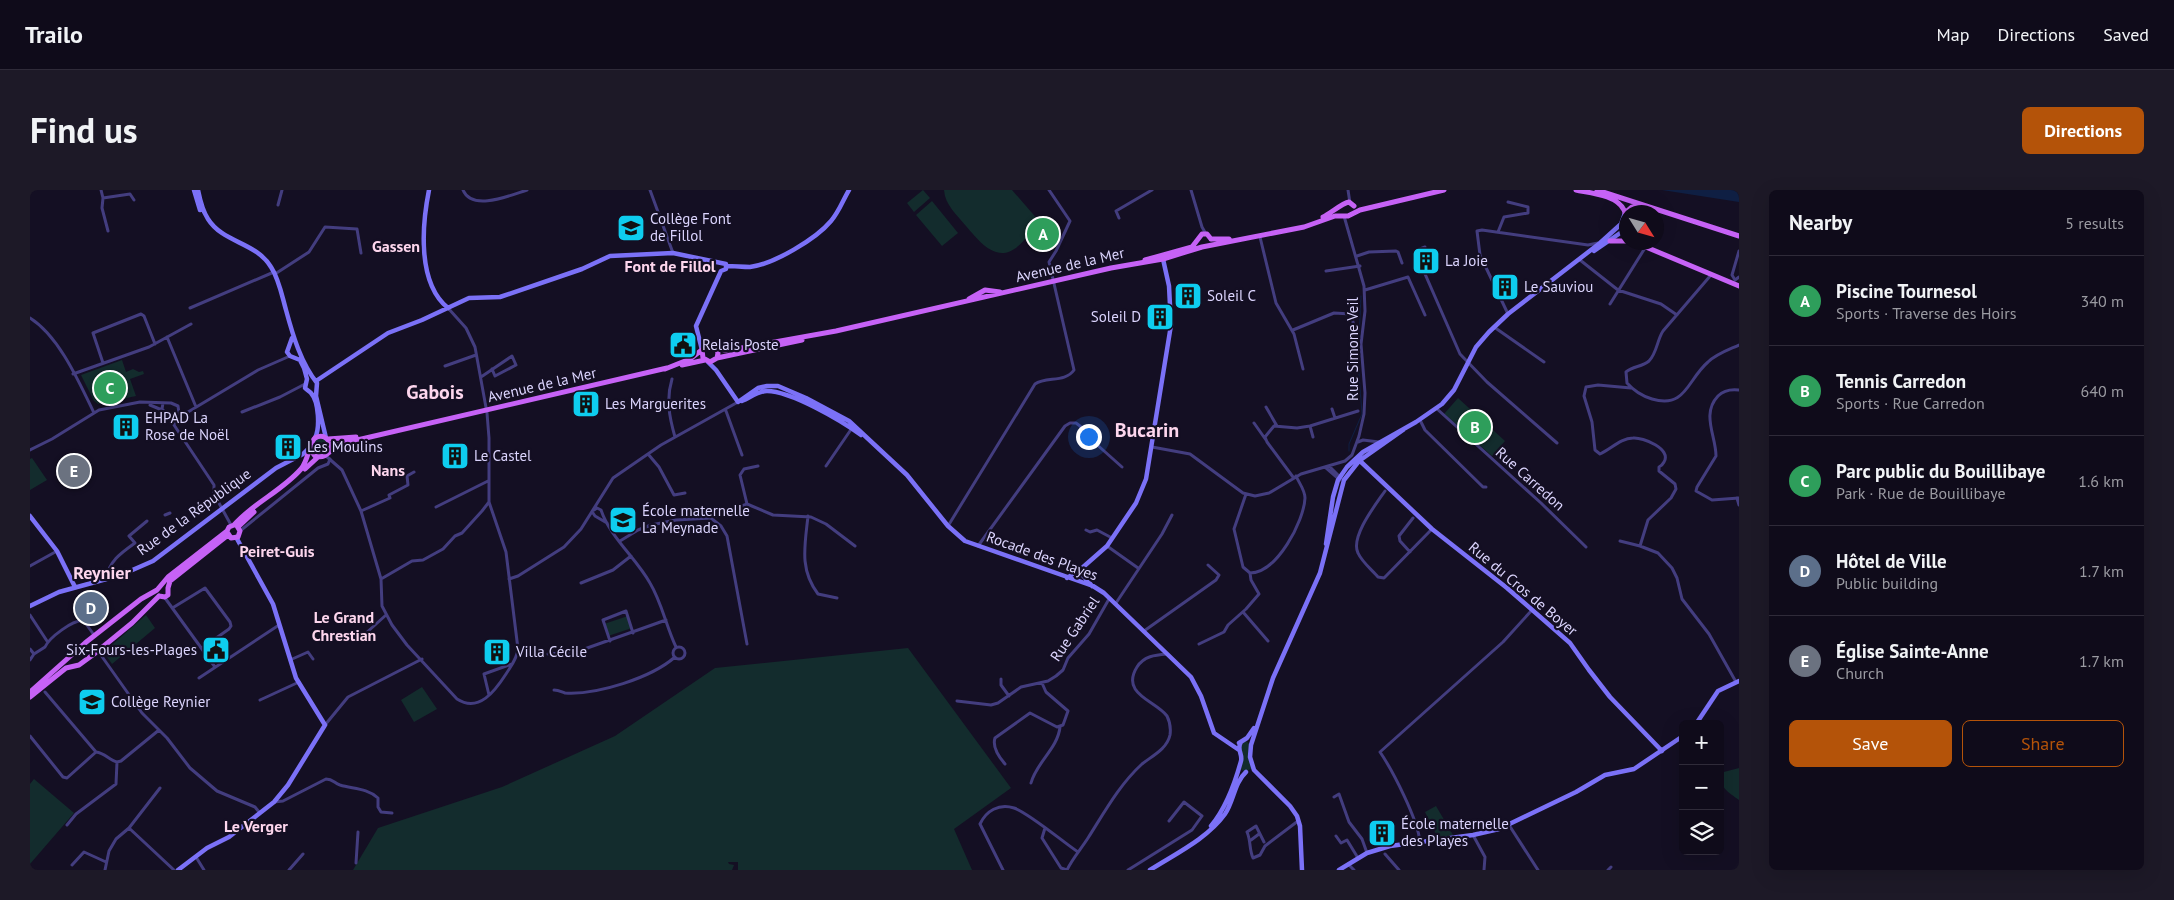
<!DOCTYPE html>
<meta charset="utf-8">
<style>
:root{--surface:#0f0b1a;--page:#1d1927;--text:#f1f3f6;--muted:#9b9ba2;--line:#2f2b39;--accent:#b45309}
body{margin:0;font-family:"PT Sans",sans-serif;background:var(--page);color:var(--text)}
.controls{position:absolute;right:15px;bottom:15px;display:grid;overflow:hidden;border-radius:8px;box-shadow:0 5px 20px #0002}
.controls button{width:45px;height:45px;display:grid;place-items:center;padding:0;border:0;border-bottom:1px solid var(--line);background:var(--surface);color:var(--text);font:25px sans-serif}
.compass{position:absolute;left:1589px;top:15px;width:45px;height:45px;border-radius:50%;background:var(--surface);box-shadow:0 5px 20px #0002;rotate:127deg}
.you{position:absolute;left:1058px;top:246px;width:18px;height:18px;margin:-12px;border:4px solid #fff;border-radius:50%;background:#1a73e8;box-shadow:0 0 0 8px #1a73e833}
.badge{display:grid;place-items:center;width:32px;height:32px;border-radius:50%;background:var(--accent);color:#fff;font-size:16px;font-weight:700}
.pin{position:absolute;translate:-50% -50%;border:2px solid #fff;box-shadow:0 1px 5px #0006}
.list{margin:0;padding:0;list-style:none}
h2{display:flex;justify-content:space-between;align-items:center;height:65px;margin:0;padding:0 20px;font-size:21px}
h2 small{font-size:16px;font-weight:400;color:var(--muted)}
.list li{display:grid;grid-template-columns:32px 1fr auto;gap:15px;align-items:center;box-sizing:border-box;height:90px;padding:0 20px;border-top:1px solid var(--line)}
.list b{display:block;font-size:19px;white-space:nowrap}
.list p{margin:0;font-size:16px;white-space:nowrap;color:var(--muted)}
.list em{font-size:16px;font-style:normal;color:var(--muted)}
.actions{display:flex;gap:10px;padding:15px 20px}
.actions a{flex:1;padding:11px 0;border:1px solid var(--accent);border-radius:8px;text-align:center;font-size:18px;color:var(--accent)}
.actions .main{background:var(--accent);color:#fff}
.icon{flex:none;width:28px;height:28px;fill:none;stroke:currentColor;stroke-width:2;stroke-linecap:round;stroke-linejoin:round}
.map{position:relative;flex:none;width:1709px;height:680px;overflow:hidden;border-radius:8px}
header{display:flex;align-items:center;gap:30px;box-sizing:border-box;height:70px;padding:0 25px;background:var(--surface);border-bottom:1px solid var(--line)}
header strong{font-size:24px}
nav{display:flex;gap:28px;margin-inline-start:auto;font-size:18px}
.intro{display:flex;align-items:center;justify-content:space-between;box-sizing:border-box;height:120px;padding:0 30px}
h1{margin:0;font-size:35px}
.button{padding:12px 22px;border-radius:8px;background:var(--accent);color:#fff;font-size:18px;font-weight:700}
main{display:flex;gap:30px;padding:0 30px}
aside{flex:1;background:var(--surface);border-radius:8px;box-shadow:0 5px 20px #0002}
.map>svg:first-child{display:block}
.green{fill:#132c2d}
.water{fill:#0f1f43}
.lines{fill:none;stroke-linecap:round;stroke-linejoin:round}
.stream{stroke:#0f1f43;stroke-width:1}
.street{stroke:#433d7f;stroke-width:3}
.secondary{stroke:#7b71f7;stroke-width:4.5}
.primary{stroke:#c662f6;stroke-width:5}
.labels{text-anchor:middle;stroke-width:4.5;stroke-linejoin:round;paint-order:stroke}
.poi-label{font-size:15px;fill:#dbd4fd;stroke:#140f23;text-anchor:start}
.street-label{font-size:15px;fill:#dbd4fd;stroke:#140f23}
.neighbourhood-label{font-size:16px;font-weight:bold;fill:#fdd6ed;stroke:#140f23}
.quarter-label{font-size:18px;font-weight:bold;fill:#fdd6ed;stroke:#140f23}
.district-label{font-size:20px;font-weight:bold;fill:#fdd6ed;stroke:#140f23}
</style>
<header>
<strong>Trailo</strong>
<nav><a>Map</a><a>Directions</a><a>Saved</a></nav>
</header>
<div class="intro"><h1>Find us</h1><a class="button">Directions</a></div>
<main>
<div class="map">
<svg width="1709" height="680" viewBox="0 0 1709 680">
<rect width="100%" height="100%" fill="#140f23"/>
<path class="green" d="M893,0L900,8L884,22L877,13Z
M914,0H982L1009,31L1001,38L996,47L999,49L997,51L995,49C971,78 953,56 936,36C927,25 915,15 914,0Z
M902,11L928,43L912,56L886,25Z
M92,170L96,182L103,179L109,182L113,181L114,184L100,189L106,206L68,214L64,211L51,185Z
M1428,208L1475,251L1462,266L1414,224Z
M291,246L301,255L296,266L283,264L281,253Z
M2,268L17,290L0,300V269Z
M116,425L125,438L82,474L75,464L76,460Z
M598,426L602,438L578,446L574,434Z
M878,458L981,598L924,639L942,680H708V672H698L699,674L704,675L702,680H323L348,638L472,597L585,546L685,478Z
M392,497L407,519L384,532L371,510Z
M1216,551L1221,555L1222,578L1216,582L1210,579L1211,569L1209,556Z
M1709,578V610C1698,602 1690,598 1690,583Z
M4,589L44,623L0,674V594Z
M1406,616L1423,645L1408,648L1395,622Z"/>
<path class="water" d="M1632,0H1709V12Z"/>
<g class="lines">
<path class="stream" d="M1319,261V254L1332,224L1328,171L1331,106"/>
<path class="street" d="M71,0L73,8L100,4L104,10
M433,0C442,22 481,5 497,0
M620,0L643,63
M1161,0L1172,37L1176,44
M1318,0L1320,13
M73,8L72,18L78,41
M248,15L252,0
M1089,28L1086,21L1122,0
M1468,42L1474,27L1498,23V17L1478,12
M1230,47L1246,113L1264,144L1273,179
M1395,57L1385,61L1430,164L1457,192L1527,253
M1327,66L1339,62L1366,61L1368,62L1372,73
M1550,70L1588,100L1631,114L1647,125
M1296,81L1330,76
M245,84L279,62L295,37L327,39L331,63
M1681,85L1633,141C1627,150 1627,163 1619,171C1612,177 1603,176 1596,182L1597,193C1604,201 1612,206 1622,209C1656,219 1657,190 1678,172C1686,164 1698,160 1709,155
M1705,90L1702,85L1709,61
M1705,90L1709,87
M1335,100L1378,87L1395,125
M1580,114L1615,58
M160,118L244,82
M1478,124L1450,65L1447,41L1452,40L1558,55L1568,53
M0,128C29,146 49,192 64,223
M1464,137L1514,172
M1263,140L1304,123L1321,124L1324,136
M137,147L166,217
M73,173L63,143L111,124L114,126L125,154
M415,176L446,165
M43,184L119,157L161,134
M451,187L482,166L486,175L465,186L462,179
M642,189C636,209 639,226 645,247
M1601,198L1568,195L1556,197L1554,206L1562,232L1565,260L1570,264C1581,259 1591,248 1603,248C1613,247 1642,259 1634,272C1633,274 1631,276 1629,277V281L1645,294L1646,299L1641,308L1618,330L1610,356L1628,363L1642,378L1647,388L1652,409L1679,444L1706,492
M1709,200C1701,199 1694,200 1688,206C1671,224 1686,246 1686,266L1667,297L1666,301L1682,310L1709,308
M120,215L132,220
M1236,217L1247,236
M1406,218L1511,313L1556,357
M1302,219L1305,228
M696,221L712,265
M212,222L250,207L275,194
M148,224L158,222L228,180L260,166
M146,225L144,235L184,295V304L201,335
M1390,230L1395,240L1453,297H1456
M1224,233L1236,250
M1280,236L1283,247
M1328,252L1333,250L1349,252
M1122,257L1160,264L1213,303L1225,306L1239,303L1271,284L1315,271L1322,265L1329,246L1334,224L1335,203L1331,154L1335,121L1334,96L1314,26
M0,260L22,249L69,220L110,212L141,213L148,216L149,223L146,225L137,224L132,219L133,213
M618,264L629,277L644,305L655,303
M296,266L312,280L331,321L351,389L352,416L362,435L377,455L427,509C449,523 465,501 476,484C481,476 487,469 488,459L476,362L459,312V248L457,223L445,157L436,138L418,118
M796,276L822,238
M1299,276L1311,288
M1295,277L1310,290
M1263,287L1237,252L1235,247L1244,236L1267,238L1280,236L1328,221
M1355,301C1346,314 1320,347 1328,363C1332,372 1342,380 1348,387L1354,388L1402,339
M1216,304L1204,339L1213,377L1220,383
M1707,308L1709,315
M717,314L710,285L714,279L728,276
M406,317L458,291
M564,320L567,318L571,320C580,347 606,368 620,393C632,413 636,436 646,457
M331,321L360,308L359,305L378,295L377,286L384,282
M563,323L565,326L577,333
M135,325L140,323
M778,326C775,355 769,379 788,404L807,408
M682,329L691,336L697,346L717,454
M918,336L1005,194C1016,186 1035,193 1044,180L1019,72L1026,61L1040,31L1019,0
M1056,340L1060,342L1067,340L1082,348
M210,341L288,278L298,274L300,269
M590,351L608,340L621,335L646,330L681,328L717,314L743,325L781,327L796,334L825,356
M1590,351L1610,356
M948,356L1035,236L1040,233H1046L1050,236L1064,252L1092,277
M1077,356L1108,378
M1380,362L1370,351L1369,346L1383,328
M0,376L27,361
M76,389C79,371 91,363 105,353L99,346L117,331
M351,389L382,371L393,370L413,359L425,346L432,343L452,321L459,312
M479,389L488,386L534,357L551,339L583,288L631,255L708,212
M551,393L583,380L601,366
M135,408L185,477
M1086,413L1132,344L1142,325
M144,417L175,398L200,432L201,436L199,439L172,458
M1213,422L1238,451
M0,425L17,451
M1114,441L1186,390L1189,385L1178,375
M335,444L356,425
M580,451L573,430L596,421L603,443
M1169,454L1194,442L1198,435L1216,419L1229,404L1221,390L1220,383C1247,383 1274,331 1275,308C1275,300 1269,293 1266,286
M643 463a6 6 0 1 1 12 0a6 6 0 1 1-12 0Z
M0,459L4,464
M68,461L112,523L137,548L160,578L187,601L225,617L229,622
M518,464L546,462L636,430
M0,470L4,464L15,457C19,448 43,429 54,431L64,445
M260,470L278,462L283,469
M169,488L249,435
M971,489V495L979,506
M524,500C528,500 532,502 535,503C567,505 621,488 645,467
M459,505L454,484L482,474
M230,510L269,492
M927,511L961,515L968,513L991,497L1018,491L1026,486L1033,480L1038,468L1059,444L1079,409
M295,535L318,507L392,469
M0,546L33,587L37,588L66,562L15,502
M66,562C75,563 79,570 87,572
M975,574C969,567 962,557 965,548L1000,523L1027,537L1033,535L1038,521L1016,502L1012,493
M1001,593C1006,573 1028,558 1030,537
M1304,607L1309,604L1319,632L1332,649L1337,663
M244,612L253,611L296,589C303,589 304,593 310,595C323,599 337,598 348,608V617L351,622L362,623
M37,635L46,624L86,594L87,572L91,571L129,540
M1479,635L1508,680
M99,638L144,680
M1015,638L1012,648L1031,678L1037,680
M1443,645L1455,667L1454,680
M1306,646L1311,653L1317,650L1328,668
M1221,650L1229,644
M1234,652L1226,636L1217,642C1221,651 1219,659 1223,668L1230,665L1235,656L1268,631
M1390,652C1388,630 1363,581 1350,562L1473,452L1502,420
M1355,664L1369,680
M166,667L174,680
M326,673L328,642
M1318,674L1324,680
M42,675L54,662L76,672
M75,680L79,661L86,649L99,638L130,598
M259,680L273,664
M973,680L950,634C956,621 969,613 984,618C999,623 1033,652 1048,662
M1037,680C1042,669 1051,659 1058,648C1074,623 1089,595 1112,574C1122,566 1137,559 1140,545C1141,538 1140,532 1137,526C1126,511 1090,504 1107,477C1114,466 1125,465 1137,464
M1098,680L1162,640L1172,626L1154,612L1139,631
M1578,680L1581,677"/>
<path class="secondary" d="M164,0L170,20
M168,0C170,10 172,20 178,29C193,53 226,52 241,77C249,89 252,106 256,120C263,146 271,173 287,193L286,206L296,248
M399,0C392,35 387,93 418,118
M1564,61L1596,39
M697,76C705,76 712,77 720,77C744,74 786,49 801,31C809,22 813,10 819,0
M262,148L257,162L260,166L270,170L274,178L277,189L275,198C277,200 279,201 281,203C289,212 290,238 285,248
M678,172L686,180L708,212
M286,191L358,143L392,130L439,108L470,107L552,79L580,66L643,63L696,74V79L691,81L666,136L672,160
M712,211C720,208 728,201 737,201C761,201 812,231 831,245
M708,212L728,198L737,196H748L776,208L819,231L877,285L918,336L935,351L1063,396L1074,403L1161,487L1171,506L1184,543L1209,560
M1329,270L1402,339L1477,398L1540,453L1559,480L1580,507L1632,561
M0,326L27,361L45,397
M206,347L243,414L266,488L295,535
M1296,354L1303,307L1308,290L1317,277L1333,262L1386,232L1412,214L1424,200L1446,157L1459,142L1478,124L1570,53L1591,34L1595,23
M1050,382L1062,396
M1037,388L1052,378L1077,356L1106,313L1116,289L1141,135L1139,96L1133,69
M0,416L29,402L91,385L123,371L246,278L273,264L279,258
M1666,534L1688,501L1709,491
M1209,553L1217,548L1224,538
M1181,636C1196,618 1205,593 1211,571C1213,564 1206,559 1211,552
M148,680L177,658L199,647L244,612L258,595L295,535
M1120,680C1145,664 1177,649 1195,624C1204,611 1204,593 1216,582
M1272,680L1270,636L1267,626L1260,616L1224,580L1220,567L1221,555L1243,488L1290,383L1314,290L1329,271L1373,240
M1309,680L1337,663L1360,656L1443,645L1469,639L1546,602L1575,585L1604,579L1653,546"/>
<path class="primary" d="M1546,0C1560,3 1587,5 1594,20C1597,26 1596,33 1596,40
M1567,0L1709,46
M1595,23L1602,17L1614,18
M1293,27C1300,24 1312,13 1319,12L1324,16
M1181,49H1199
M1580,51H1596
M1604,52L1709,96
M1115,70L1162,57L1172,44H1177L1181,49
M939,109L955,100L970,102
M672,160L673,168L680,172L687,168L688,163L686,158
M687,168L772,150
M652,175L675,170
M635,179L660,169L677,156L695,160L706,159L806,141L1081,78L1133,69L1172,57L1274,37L1305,26H1318L1330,20L1414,0
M298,249L326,247
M280,259L285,266C298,270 300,258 310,254L637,178
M275,279L288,267
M208,337L224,322
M197,342L201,348L208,347L210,341L207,336
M138,398L140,391L198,345
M129,406L135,407L138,405V398
M0,502L55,453L111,409L127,400L138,387L197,341L199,337L204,335C223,313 252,301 271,279C278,271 280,251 285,248C294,243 300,250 301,258
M0,507L36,478L49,475L64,464L102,433L129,406"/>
</g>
<defs>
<symbol id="school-square" viewBox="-11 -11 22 22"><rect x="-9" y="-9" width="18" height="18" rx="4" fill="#0ecdef" stroke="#140f23"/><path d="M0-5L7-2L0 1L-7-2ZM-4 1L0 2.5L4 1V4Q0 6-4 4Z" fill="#111"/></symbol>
<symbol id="building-square" viewBox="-11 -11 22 22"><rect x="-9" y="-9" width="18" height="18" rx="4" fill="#0ecdef" stroke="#140f23"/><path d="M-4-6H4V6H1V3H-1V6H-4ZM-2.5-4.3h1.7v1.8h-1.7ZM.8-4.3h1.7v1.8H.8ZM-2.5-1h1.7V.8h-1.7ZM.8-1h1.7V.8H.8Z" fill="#111"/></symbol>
<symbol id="civic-square" viewBox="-11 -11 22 22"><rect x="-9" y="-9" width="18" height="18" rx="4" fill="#0ecdef" stroke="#140f23"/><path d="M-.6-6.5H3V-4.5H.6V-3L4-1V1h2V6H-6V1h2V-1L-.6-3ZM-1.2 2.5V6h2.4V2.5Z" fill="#111"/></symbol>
</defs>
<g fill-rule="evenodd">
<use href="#school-square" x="585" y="22" width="32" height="32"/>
<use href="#building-square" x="1380" y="55" width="32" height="32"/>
<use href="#building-square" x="1459" y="81" width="32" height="32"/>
<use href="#building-square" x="1142" y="90" width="32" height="32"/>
<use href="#building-square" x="1114" y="111" width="32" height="32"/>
<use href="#civic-square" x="637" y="139" width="32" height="32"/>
<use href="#building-square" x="540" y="198" width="32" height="32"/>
<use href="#building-square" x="80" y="221" width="32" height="32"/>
<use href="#building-square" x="242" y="241" width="32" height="32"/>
<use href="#building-square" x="409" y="250" width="32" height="32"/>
<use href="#school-square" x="577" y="314" width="32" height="32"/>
<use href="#civic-square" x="170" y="444" width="32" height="32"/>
<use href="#building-square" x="451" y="446" width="32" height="32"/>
<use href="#school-square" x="46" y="496" width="32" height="32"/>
<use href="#building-square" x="1336" y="627" width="32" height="32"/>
</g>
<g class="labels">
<g class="poi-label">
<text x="620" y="34">Collège Font<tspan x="620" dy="17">de Fillol</tspan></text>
<text x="1415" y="76">La Joie</text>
<text x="1494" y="102">Le Sauviou</text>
<text x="1177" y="111">Soleil C</text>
<text x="1111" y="132" text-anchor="end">Soleil D</text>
<text x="672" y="160">Relais Poste</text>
<text x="575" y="219">Les Marguerites</text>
<text x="115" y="233">EHPAD La<tspan x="115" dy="17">Rose de Noël</tspan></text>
<text x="277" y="262">Les Moulins</text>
<text x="444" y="271">Le Castel</text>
<text x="612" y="326">École maternelle<tspan x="612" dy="17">La Meynade</tspan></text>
<text x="167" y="465" text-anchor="end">Six-Fours-les-Plages</text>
<text x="486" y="467">Villa Cécile</text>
<text x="81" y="517">Collège Reynier</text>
<text x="1371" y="639">École maternelle<tspan x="1371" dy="17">des Playes</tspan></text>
</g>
<g class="street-label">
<text transform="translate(1040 75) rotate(-13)" y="5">Avenue de la Mer</text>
<text transform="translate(1323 159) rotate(-90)" y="5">Rue Simone Veil</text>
<text transform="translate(512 195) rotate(-13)" y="5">Avenue de la Mer</text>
<text transform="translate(1500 289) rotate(42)" y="5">Rue Carredon</text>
<text transform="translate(164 322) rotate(-36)" y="5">Rue de la République</text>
<text transform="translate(1012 366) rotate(20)" y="5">Rocade des Playes</text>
<text transform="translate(1493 399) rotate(40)" y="5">Rue du Cros de Boyer</text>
<text transform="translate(1045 439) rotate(-56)" y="5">Rue Gabriel</text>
</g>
<g class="neighbourhood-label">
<text x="366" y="62">Gassen</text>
<text x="640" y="82">Font de Fillol</text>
<text x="358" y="286">Nans</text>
<text x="247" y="367">Peiret-Guis</text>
<text x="314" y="433">Le Grand<tspan x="314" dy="18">Chrestian</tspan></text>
<text x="226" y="642">Le Verger</text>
</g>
<g class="quarter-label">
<text x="72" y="389">Reynier</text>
</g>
<g class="district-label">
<text x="405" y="209">Gabois</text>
<text x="1117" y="247">Bucarin</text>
</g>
</g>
</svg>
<div class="controls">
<button>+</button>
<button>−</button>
<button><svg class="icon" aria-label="layers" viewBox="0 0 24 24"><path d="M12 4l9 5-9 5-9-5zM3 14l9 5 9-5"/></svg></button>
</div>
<svg class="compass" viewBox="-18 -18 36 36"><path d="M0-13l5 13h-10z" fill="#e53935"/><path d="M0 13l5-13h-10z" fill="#9b9ba2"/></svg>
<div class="you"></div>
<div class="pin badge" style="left:1013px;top:44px;background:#2e9e5b">A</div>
<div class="pin badge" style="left:1445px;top:237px;background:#2e9e5b">B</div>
<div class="pin badge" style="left:80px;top:198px;background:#2e9e5b">C</div>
<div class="pin badge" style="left:61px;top:418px;background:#5c6f8a">D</div>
<div class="pin badge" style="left:44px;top:281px;background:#6b7280">E</div>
</div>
<aside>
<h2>Nearby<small>5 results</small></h2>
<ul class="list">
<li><span class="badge" style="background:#2e9e5b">A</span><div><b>Piscine Tournesol</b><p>Sports · Traverse des Hoirs</p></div><em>340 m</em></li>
<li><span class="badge" style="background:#2e9e5b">B</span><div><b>Tennis Carredon</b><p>Sports · Rue Carredon</p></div><em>640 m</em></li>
<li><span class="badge" style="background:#2e9e5b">C</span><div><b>Parc public du Bouillibaye</b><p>Park · Rue de Bouillibaye</p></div><em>1.6 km</em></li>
<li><span class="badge" style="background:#5c6f8a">D</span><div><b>Hôtel de Ville</b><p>Public building</p></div><em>1.7 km</em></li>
<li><span class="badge" style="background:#6b7280">E</span><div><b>Église Sainte-Anne</b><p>Church</p></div><em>1.7 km</em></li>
</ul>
<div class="actions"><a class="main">Save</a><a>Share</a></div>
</aside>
</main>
